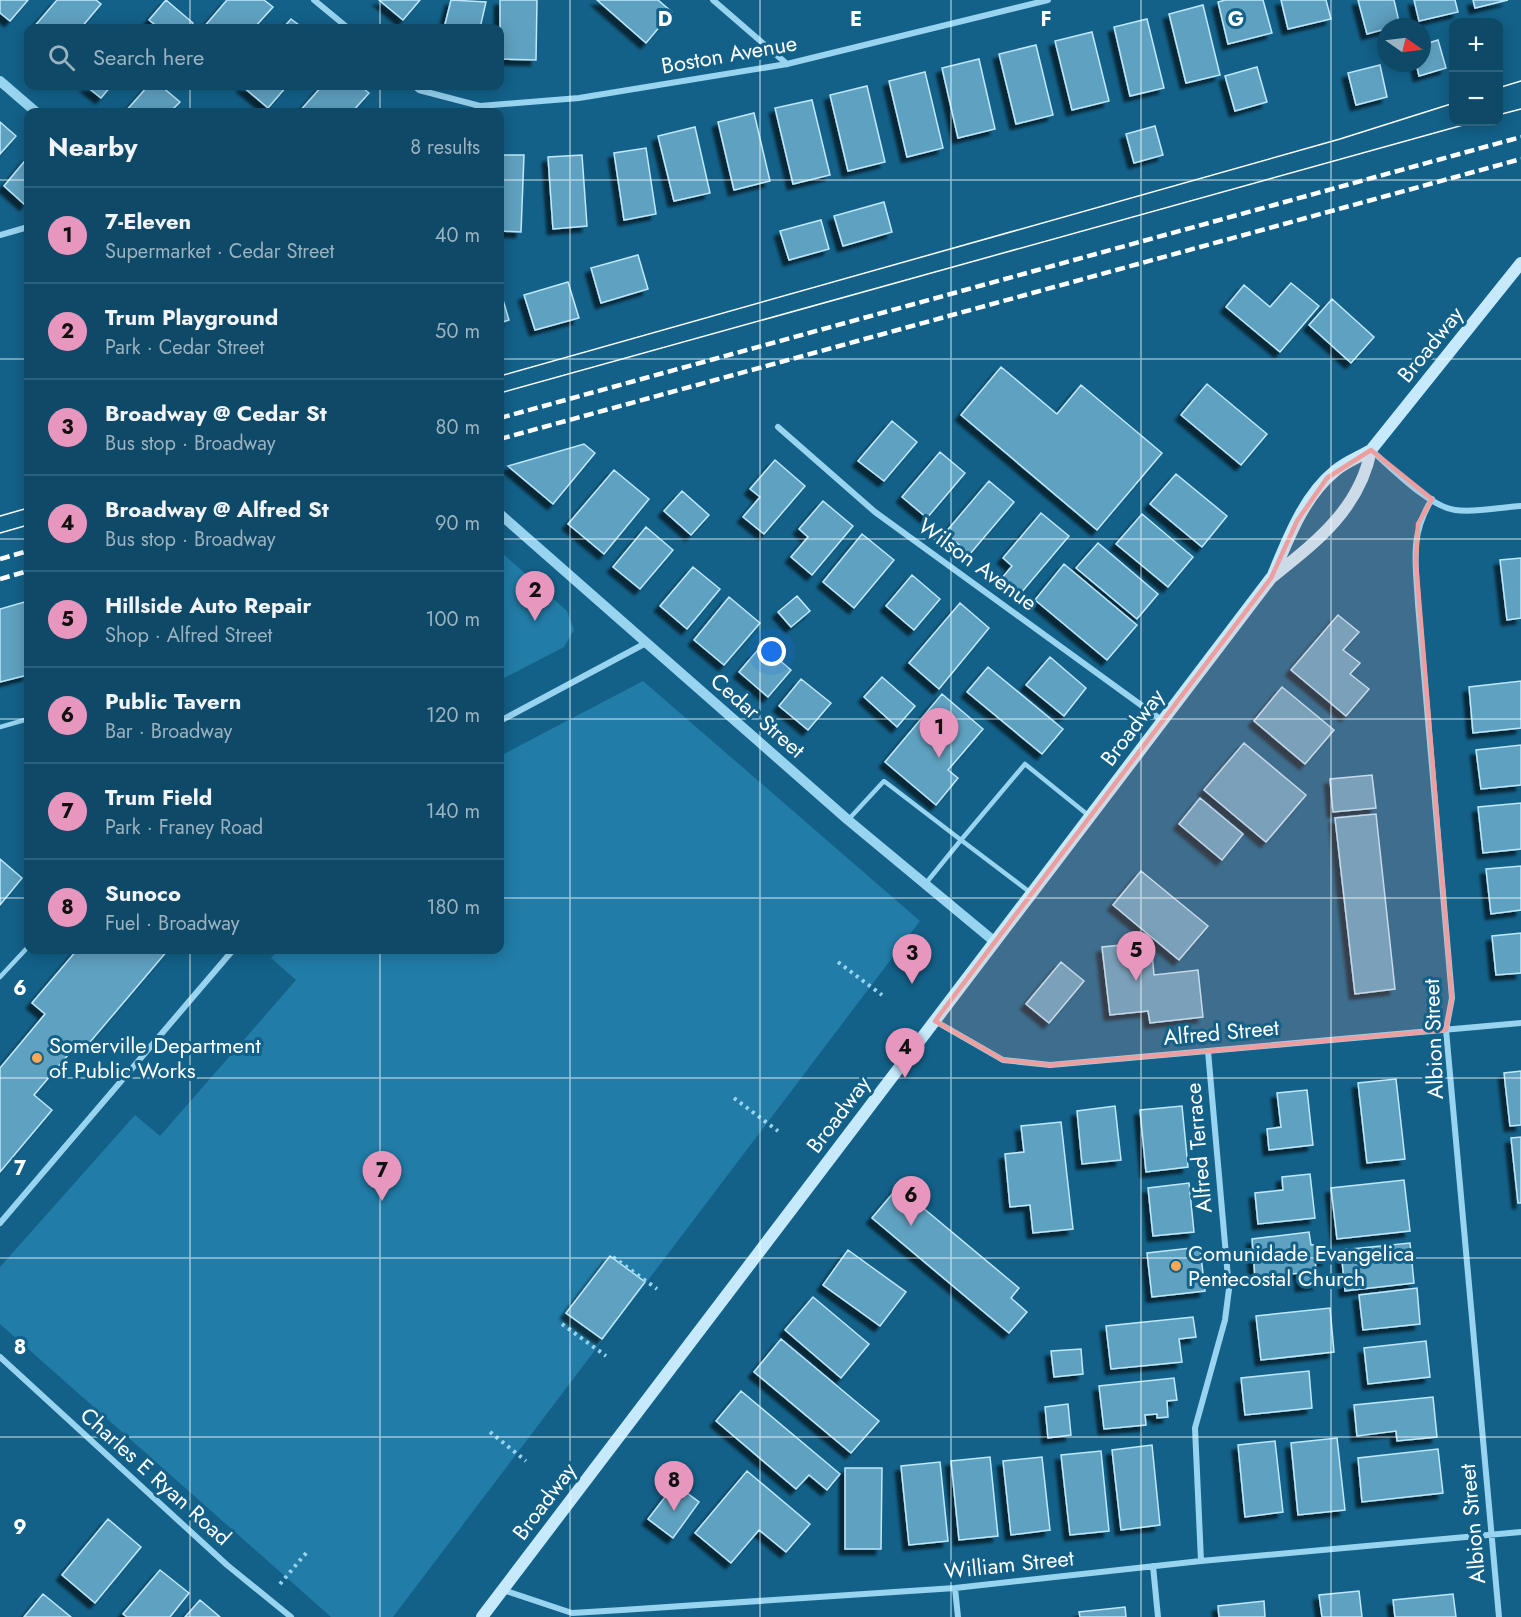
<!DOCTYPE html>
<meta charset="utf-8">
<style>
:root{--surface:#0e4967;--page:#1c5370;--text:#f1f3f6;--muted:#9bb2c0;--line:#2e617b;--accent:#e797bd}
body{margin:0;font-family:Jost,sans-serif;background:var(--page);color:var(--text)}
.controls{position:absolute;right:18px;top:18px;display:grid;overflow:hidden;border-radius:12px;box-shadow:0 3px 15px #0003}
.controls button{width:54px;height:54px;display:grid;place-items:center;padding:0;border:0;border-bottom:2px solid var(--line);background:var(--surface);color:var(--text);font:30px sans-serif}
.compass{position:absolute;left:1377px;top:18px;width:54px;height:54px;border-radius:50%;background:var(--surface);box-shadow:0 3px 15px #0003;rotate:104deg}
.you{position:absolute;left:772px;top:652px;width:21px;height:21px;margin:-15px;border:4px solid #fff;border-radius:50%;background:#1a73e8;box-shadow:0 0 0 9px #1a73e833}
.badge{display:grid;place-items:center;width:39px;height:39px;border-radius:50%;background:var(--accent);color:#111;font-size:20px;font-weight:700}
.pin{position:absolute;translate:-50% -50px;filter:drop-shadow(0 2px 3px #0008)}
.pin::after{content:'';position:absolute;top:32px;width:21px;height:18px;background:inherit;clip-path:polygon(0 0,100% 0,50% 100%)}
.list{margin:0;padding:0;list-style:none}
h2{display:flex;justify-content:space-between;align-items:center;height:78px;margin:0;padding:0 24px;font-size:26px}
h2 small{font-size:20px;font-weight:400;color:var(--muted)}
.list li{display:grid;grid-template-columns:39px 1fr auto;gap:18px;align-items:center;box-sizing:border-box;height:96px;padding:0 24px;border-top:2px solid var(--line)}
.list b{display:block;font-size:22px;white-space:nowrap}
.list p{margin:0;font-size:20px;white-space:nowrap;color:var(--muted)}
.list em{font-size:20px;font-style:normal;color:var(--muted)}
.icon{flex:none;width:33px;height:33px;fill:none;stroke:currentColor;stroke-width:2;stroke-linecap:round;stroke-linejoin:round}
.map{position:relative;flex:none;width:1521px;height:1617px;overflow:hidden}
.search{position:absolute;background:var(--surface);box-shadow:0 3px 15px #0003;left:24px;top:24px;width:480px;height:66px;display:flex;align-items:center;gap:15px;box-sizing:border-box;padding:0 21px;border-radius:12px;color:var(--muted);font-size:22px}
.panel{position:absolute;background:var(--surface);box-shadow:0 3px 15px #0003;left:24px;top:108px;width:480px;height:846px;border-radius:12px}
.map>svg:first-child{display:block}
.green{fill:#217ca7}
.building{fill:#5ea1c0;stroke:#bfe8fc;stroke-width:1.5;filter:url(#shadow)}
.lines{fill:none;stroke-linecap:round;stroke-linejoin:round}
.path{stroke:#98d4f0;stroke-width:4;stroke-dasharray:3 4.5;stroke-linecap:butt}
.service{stroke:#98d4f0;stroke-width:4.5}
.minor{stroke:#98d4f0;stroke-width:6}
.tertiary{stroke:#98d4f0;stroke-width:10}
.secondary{stroke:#c6e9fb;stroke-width:12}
.tram{stroke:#fff;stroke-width:1.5}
.rail{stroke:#fff;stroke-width:4.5;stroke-dasharray:10 4.5;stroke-linecap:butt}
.marked{fill:#ed9e9e;fill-opacity:0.2;stroke:#ed9e9e;stroke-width:4.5;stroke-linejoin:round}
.grid{fill:none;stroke:#fff;stroke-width:1.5;stroke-opacity:0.55}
.poi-dot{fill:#ffa857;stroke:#136189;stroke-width:2}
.labels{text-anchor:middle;stroke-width:6;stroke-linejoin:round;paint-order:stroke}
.street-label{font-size:22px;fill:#fff;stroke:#136189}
.poi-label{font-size:22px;fill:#fff;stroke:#136189;text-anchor:start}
.grid-label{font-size:20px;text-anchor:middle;font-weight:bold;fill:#fff;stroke:#136189;stroke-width:6;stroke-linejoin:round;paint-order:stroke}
</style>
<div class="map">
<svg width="1521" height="1617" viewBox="0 0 1521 1617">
<defs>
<filter id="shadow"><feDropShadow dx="-5.5" dy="5.5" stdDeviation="1.5" flood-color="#0009"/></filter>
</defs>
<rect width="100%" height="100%" fill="#136189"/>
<path class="green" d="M500,551L567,611L574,630L564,647L500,680Z
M643,681L920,921L393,1617H331L0,1324V1267L135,1115L160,1136L296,980L271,958L278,950H500V756Z"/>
<path class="building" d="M0,0H28L10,21L0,13Z
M57,0H96L101,4L81,28H33Z
M166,0L193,23L189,28H159L149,20Z
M227,0H264L273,7L254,28H203Z
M379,0H420L403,20Z
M451,0L486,2L480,28H444Z
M500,0H537L536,60L500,59Z
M597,0H658L672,12L646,43Z
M1225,0H1263L1272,33L1228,44L1218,2Z
M1281,0H1326L1331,19L1288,29Z
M1358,0H1394L1400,26L1386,27V29L1367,34Z
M1414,0H1455L1458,12L1419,21Z
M1473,0H1508L1475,8Z
M1203,5L1220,75L1186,83L1169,14Z
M291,19L303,28H283Z
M1147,19L1164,88L1130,96L1114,27Z
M1092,32L1109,101L1072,110L1055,41Z
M1438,40L1446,68L1419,76L1416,63H1422V45Z
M1036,45L1053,115L1016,124L999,54Z
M979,59L995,129L958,138L942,68Z
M1380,65L1387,97L1356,105L1348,73Z
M1257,67L1267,102L1235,111L1225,76Z
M925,72L943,148L907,157L889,81Z
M86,86H111L101,98Z
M148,86H161L180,102L170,112H125Z
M242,86H287L268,108Z
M322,86H360L369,93L352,112H299Z
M867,86L885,162L848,171L830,95Z
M812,100L830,175L793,184L775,108Z
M754,113L770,181L734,190L718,122Z
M0,122L16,136L0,154Z
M1155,126L1163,155L1134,163L1126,134Z
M695,127L710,193L674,201L658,136Z
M646,148L656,214L624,220L614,153Z
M500,155H524L521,232L500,231Z
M582,155L587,226L553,229L548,157Z
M28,157V201L25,205L4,186Z
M884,202L892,232L843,246L834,216Z
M821,220L829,249L789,260L780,231Z
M638,255L648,289L601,303L591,268Z
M568,282L579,318L535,330L524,295Z
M1291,283L1319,306L1280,352L1226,307L1244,285L1270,307Z
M500,290L509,320L500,323Z
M1332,299L1374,337L1351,363L1309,325Z
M1001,367L1057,414L1081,385L1162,453L1097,530L961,415Z
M1207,384L1267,434L1241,465L1181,415Z
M892,421L917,442L884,481L858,461Z
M584,444L595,453L553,504L508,466Z
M940,452L965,473L927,518L902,497Z
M775,460L805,486L764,534L743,517L760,497L750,489Z
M614,470L649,499L604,554L568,524Z
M1176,474L1227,516L1202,547L1150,504Z
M989,481L1014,502L970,554L945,533Z
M682,491L709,515L691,535L664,511Z
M823,501L853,526L812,575L791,557L808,537L799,529Z
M1041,513L1069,536L1021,593L1002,578L1012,566L1003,558Z
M1142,514L1193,557L1168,587L1116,544Z
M646,527L673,550L640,589L613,567Z
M862,534L894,560L854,608L823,582Z
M1098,543L1158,594L1137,619L1076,568Z
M1521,558V618L1507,620L1500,560Z
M1064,564L1137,625L1107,660L1035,600Z
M693,567L720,589L687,629L660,606Z
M912,575L940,599L914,630L886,606Z
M797,596L810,611L791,627L778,612Z
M729,597L760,623L724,665L694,640Z
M28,601V675L0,682V609Z
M960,603L989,628L939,689L909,663Z
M1338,615L1359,632L1343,650L1360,663L1350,674L1369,689L1346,716L1291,670Z
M762,645L791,670L768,697L739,672Z
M1050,657L1086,688L1064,716L1026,685Z
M988,667L1063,729L1042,754L967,692Z
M882,677L915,706L897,727L864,697Z
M801,679L831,703L808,730L779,706Z
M1521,681V728L1473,733L1469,687Z
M1282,687L1334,730L1305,764L1254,721Z
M942,694L983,729L948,770L958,778L936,805L885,762Z
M1244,743L1306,795L1266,842L1204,790Z
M1521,745V785L1481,789L1476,750Z
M1372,775L1376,808L1333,812L1330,779Z
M1200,798L1243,834L1222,860L1179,824Z
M1521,803V849L1483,853L1478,807Z
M1376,814L1395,989L1355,994L1335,818Z
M0,859L22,878L0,905Z
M1521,866V910L1491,914L1486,869Z
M1141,871L1208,926L1179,960L1113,905Z
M1521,933V973L1496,975L1492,936Z
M1151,942L1154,975L1198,970L1203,1017L1150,1023L1148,1011L1110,1015L1102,947Z
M77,950H168L85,1048L79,1042L34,1095L52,1110L0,1172V1068L45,1014L32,1003Z
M1061,962L1084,981L1049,1023L1026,1004Z
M1521,1071V1125L1510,1126L1504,1073Z
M1396,1079L1405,1159L1367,1163L1358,1083Z
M1307,1090L1313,1145L1269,1150L1267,1129L1281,1127L1277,1093Z
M1115,1106L1121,1160L1082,1164L1077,1111Z
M1182,1106L1188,1167L1146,1172L1140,1110Z
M1061,1122L1073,1229L1033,1233L1030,1205L1010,1207L1005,1154L1024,1152L1021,1126Z
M1521,1137V1203H1518L1511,1138Z
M1310,1174L1315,1218L1258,1224L1255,1193L1283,1190L1282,1177Z
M1404,1180L1410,1231L1337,1239L1331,1188Z
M1189,1183L1194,1232L1153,1236L1148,1188Z
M898,1187L1019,1288L1011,1298L1027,1312L1009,1333L872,1218Z
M1309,1232L1311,1245L1325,1244L1327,1260L1315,1261L1318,1284L1301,1286L1300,1273L1255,1278L1252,1239Z
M1410,1243L1414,1283L1345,1291L1341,1250Z
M1200,1247L1205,1291L1152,1297L1147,1253Z
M848,1250L906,1292L880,1326L823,1285Z
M610,1256L645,1282L602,1339L566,1313Z
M1417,1288L1420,1324L1363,1330L1359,1295Z
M813,1297L869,1344L841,1378L785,1330Z
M1330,1308L1334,1352L1261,1360L1256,1316Z
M1193,1317L1196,1337L1179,1339L1182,1362L1111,1369L1106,1326Z
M781,1339L879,1421L851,1453L754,1372Z
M1426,1341L1430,1377L1368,1384L1364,1348Z
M1081,1349L1083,1374L1054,1377L1051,1351Z
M1309,1371L1312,1408L1245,1415L1241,1378Z
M1174,1378L1177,1400L1167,1401L1168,1417L1157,1418V1414L1145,1415L1146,1425L1104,1429L1099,1386Z
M741,1391L840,1474L827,1490L809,1475L796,1489L716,1421Z
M1433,1397L1437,1437L1397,1441L1396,1431L1357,1436L1354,1405Z
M1068,1404L1071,1435L1048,1438L1045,1407Z
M1337,1438L1345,1510L1298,1515L1291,1443Z
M1275,1441L1283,1512L1245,1517L1238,1445Z
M1152,1445L1160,1525L1121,1530L1112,1450Z
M1438,1449L1443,1493L1362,1502L1358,1458Z
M1101,1451L1109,1531L1070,1535L1061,1455Z
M990,1457L998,1536L959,1540L951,1461Z
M1042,1457L1050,1530L1011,1535L1003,1461Z
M940,1462L948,1541L909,1545L901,1466Z
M845,1468H882L881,1549H845Z
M747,1471L810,1524L786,1552L759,1530L731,1563L695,1533Z
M675,1484L699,1502L673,1538L648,1519Z
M108,1519L141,1547L95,1603L62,1575Z
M160,1570L189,1593L170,1617H127L123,1614Z
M1359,1591L1362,1617H1322L1319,1595Z
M43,1594L71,1617H24Z
M1453,1594L1456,1617H1395L1393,1600Z
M200,1600L220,1617H185Z
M1264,1601L1265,1617H1219L1218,1606Z
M1125,1607L1126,1617H1080L1079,1612Z"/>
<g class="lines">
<path class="path" d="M838,962L882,995
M734,1098L778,1131
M613,1257L657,1289
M562,1324L606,1356
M490,1432L526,1461
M280,1584L307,1552"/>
<path class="service" d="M0,727L28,719
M848,820L884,781L961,840L926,883
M1031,893L961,840L1025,764L1088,815
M0,977L28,947"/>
<path class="minor" d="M314,0L348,28
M713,0L787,64
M414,86L419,90L480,106L579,98L787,64L1048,0
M0,235L28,227
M778,427L875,512L1163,721
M1371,450C1392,468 1428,506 1455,510C1476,513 1500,507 1521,506
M1432,499C1409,536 1416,563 1418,604L1452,998L1446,1030L1499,1617
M500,721L646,643
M935,1021L1003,1060L1050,1065L1521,1023
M0,1223L233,950
M0,1357L227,1565L291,1617
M1201,1561L1195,1428L1225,1320L1229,1289L1208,1051
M1153,1566L1158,1617
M955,1588L958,1617
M503,1590L572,1613L622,1610L955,1588L1201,1561L1521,1532"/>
<path class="tertiary" d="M0,81L36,112
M500,514L848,820L995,942"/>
<path class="secondary" d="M1273,575C1288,539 1304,496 1335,471C1345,462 1359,457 1371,450L1521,263
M482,1617L1271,578C1315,543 1360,509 1371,450"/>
<path class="tram" d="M1498,88L1521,81
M1498,115L1521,109
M500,376L1340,139L1454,103
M500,393L1474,122
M0,516L28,508
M0,533L28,525"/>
<path class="rail" d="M500,418L1521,137
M500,439L1521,159
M0,559L28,551
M0,579L28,571"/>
</g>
<path class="marked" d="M1371,450L1432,499L1418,524L1416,563L1452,998L1446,1030L1050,1065L1003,1060L935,1021L1271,578L1297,521L1327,478Z"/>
<path class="grid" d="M190,0V28M380,0V28M570,0V1617M760,0V1617M951,0V1617M1141,0V1617M1331,0V1617M190,86V112M380,86V112M0,180H28M500,180H1521M0,359H28M500,359H1521M0,539H28M500,539H1521M0,719H28M500,719H1521M0,898H28M500,898H1521M190,950V1617M380,950V1617M0,1078H1521M0,1258H1521M0,1437H1521"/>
<g class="poi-dot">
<circle cx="37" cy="1058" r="6"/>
<circle cx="1176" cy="1266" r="6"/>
</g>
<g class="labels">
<g class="street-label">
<text transform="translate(729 54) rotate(-10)" y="8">Boston Avenue</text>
<text transform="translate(1430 344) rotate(-51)" y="8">Broadway</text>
<text transform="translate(978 564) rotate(36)" y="8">Wilson Avenue</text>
<text transform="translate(758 715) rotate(41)" y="8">Cedar Street</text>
<text transform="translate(1132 727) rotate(-53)" y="8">Broadway</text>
<text transform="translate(1221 1032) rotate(-5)" y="8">Alfred Street</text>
<text transform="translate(1433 1039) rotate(-92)" y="8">Albion Street</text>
<text transform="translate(838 1114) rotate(-53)" y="8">Broadway</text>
<text transform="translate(1198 1148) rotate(-95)" y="8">Alfred Terrace</text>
<text transform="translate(156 1476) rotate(42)" y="8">Charles E Ryan Road</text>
<text transform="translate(544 1501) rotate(-53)" y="8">Broadway</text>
<text transform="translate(1472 1524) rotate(-95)" y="8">Albion Street</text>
<text transform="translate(1009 1564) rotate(-6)" y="8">William Street</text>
</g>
<g class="poi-label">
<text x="49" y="1053">Somerville Department<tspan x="49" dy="25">of Public Works</tspan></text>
<text x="1188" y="1261">Comunidade Evangelica<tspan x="1188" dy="25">Pentecostal Church</tspan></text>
</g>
</g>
<g class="grid-label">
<text x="665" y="26">D</text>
<text x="856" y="26">E</text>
<text x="1046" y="26">F</text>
<text x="1236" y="26">G</text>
<text x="20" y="995">6</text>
<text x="20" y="1175">7</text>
<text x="20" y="1354">8</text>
<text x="20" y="1534">9</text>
</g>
</svg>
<div class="controls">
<button>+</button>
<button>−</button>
</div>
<svg class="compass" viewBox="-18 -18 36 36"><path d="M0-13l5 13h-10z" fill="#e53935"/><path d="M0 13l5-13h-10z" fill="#9bb2c0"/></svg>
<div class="you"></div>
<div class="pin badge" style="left:939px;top:758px">1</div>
<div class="pin badge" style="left:535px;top:621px">2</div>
<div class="pin badge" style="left:912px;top:984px">3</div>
<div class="pin badge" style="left:905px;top:1078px">4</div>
<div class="pin badge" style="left:1136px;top:981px">5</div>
<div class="pin badge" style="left:911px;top:1226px">6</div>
<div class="pin badge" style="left:382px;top:1201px">7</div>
<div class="pin badge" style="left:674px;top:1511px">8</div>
<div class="search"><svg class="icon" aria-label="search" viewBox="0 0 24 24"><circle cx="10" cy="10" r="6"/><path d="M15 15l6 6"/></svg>Search here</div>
<section class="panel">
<h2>Nearby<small>8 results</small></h2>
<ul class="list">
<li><span class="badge">1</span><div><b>7-Eleven</b><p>Supermarket · Cedar Street</p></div><em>40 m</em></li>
<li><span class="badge">2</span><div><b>Trum Playground</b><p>Park · Cedar Street</p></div><em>50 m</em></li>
<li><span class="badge">3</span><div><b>Broadway @ Cedar St</b><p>Bus stop · Broadway</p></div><em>80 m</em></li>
<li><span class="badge">4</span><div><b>Broadway @ Alfred St</b><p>Bus stop · Broadway</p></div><em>90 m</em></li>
<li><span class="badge">5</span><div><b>Hillside Auto Repair</b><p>Shop · Alfred Street</p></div><em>100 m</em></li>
<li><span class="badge">6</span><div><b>Public Tavern</b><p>Bar · Broadway</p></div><em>120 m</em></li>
<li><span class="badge">7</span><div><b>Trum Field</b><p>Park · Franey Road</p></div><em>140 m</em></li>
<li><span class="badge">8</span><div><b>Sunoco</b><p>Fuel · Broadway</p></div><em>180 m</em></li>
</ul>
</section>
</div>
